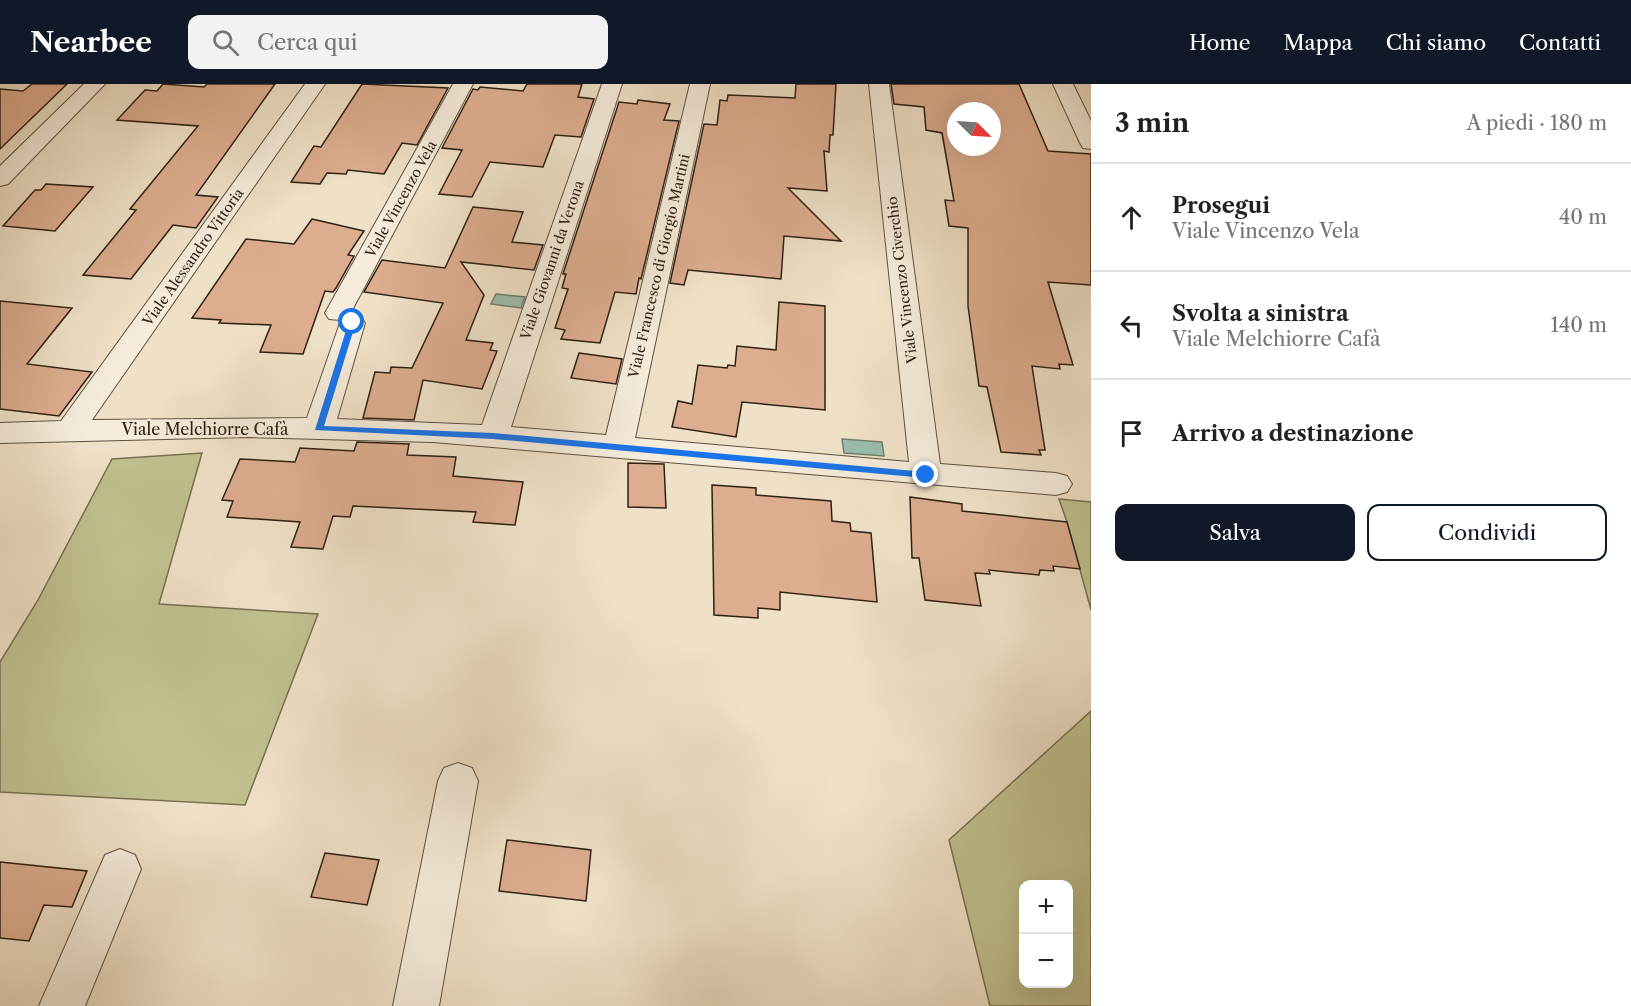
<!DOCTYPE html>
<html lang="it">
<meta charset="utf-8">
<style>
:root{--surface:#fff;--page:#f2f2f2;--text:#202124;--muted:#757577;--line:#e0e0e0;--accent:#111827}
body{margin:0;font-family:"Libre Caslon Text",serif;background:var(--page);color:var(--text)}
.controls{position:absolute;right:18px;bottom:18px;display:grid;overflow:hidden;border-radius:12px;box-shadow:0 6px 24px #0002}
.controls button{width:54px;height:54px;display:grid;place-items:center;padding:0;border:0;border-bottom:2px solid var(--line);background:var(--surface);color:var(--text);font:30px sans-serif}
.compass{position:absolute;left:947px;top:18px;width:54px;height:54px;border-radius:50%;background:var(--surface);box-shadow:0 6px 24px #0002;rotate:114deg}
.stop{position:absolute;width:18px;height:18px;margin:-14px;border:4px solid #1a73e8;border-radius:50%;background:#fff}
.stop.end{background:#1a73e8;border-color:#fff;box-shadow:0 2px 6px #0008}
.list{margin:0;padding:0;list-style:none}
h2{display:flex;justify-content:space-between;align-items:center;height:78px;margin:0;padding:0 24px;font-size:26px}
h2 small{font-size:20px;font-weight:400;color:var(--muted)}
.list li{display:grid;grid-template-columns:39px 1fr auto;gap:18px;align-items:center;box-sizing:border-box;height:108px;padding:0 24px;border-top:2px solid var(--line)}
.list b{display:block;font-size:22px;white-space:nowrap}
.list p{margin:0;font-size:20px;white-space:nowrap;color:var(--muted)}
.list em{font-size:20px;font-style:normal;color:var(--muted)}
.actions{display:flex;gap:12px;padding:18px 24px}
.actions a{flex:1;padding:14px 0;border:2px solid var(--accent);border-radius:12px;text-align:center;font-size:21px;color:var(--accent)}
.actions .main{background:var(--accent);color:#fff}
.icon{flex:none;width:33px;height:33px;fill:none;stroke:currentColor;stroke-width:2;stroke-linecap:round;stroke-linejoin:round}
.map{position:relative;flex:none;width:1091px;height:922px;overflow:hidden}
header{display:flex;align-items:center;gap:36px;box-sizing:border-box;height:84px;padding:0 30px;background:var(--accent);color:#fff}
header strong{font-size:28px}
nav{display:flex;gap:33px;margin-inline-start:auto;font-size:21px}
.search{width:420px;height:54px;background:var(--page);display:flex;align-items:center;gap:15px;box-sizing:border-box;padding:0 21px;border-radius:12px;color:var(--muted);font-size:22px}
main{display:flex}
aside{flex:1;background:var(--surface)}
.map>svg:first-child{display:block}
.green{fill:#c1c190;stroke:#787052;stroke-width:1.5;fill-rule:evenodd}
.water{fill:#9bbeaf;stroke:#6f7f71;stroke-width:1.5}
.building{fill:#dcad8f;stroke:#2e2013;stroke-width:1.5;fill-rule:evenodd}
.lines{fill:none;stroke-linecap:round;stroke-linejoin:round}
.minor-casing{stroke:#5e5040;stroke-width:2}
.minor{fill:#f5ecdb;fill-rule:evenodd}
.route{fill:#1a73e8}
.labels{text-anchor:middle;stroke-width:4.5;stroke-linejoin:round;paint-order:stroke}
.far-street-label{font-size:14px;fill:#2e2013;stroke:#f5ecdb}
.street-label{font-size:16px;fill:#2e2013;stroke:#f5ecdb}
</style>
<header>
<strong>Nearbee</strong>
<div class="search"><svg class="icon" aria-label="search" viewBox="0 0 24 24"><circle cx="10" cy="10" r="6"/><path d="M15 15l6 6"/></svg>Cerca qui</div>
<nav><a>Home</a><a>Mappa</a><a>Chi siamo</a><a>Contatti</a></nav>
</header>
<main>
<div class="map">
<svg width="1091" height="922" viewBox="0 0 1091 922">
<rect width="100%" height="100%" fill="#efe1c7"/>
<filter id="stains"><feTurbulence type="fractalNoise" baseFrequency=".00333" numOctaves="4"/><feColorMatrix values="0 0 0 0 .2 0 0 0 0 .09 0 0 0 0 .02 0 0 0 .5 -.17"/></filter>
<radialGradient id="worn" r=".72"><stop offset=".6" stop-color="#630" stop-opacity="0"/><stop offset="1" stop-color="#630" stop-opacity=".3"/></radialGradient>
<path class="green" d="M202,369L159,520L318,530L245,721L0,708V578L38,516L112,375Z
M1059,415L1091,418V526L1067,438Z
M1091,627V922H990L949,756ZM1068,800V900H1023V800Z"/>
<path class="water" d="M496,210L525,213L521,224L491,220Z
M842,355L882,358L884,372L844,369Z"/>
<path class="building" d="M32,0H67L0,65V5L23,7Z
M163,0L204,3L207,0H275L196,111L218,113L196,144L173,141L131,195L83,191L136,126L130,125L198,42L117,36L145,6L157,7Z
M362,0L448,4L417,61L402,59L384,90L348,86L346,90L327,89L320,100L291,98L314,62L321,63Z
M527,0H582L578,13L594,15L581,53L555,51L543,83L490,78L472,113L439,110L462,66L442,64L473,5L478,6L480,3L523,7Z
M796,0H836L833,51H830L829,68L824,67L827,107L788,104L841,157L784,152L781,195L688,186L684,201L670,199L704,40L717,41L720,16L727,17L728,11L795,14Z
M891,0H1019L1048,67L1091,70V201L1048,198L1073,281L1059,280L1060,285L1032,282L1045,366H1039L1041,371L1001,368L987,303L979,302L968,222V144L949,142L945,116L954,117L942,49L926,46L924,23L894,20ZM956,27H992V63H956Z
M638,16L670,20L664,36L679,37L641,195L639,194L636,210L615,208L600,259L561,255L565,246L555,244L568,205L562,204L566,190H563L619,18L637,20Z
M46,100L93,103L55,147L3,142L35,106H41Z
M473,123L523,128L512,158L543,161L534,186L461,178L484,211L466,256L493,259L490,266L497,267L482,305L423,296L414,336L363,334L375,288L390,289L391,283L412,284L443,219L364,208L382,176L445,184Z
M312,135L364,147L348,171L354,172L336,204L333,208L325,207L303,270L260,268L271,241L219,239L221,236L192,234L246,155L294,160Z
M0,217L72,224L27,280L92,288L59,332L0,325Z
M779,218L825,222V326L742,318L736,353L672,343L678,317L692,320L698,281L727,284L728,281L735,282L737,262L776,266Z
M579,269L622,275L616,300L571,294Z
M357,358L409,360L407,371L456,373L453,392L523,398L515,441L473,438L476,428L353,422L350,433L333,432L323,465L291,463L300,438L227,433L233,417L222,416L240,375L295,378L300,364L354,367Z
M628,379L664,380L666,424L628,423Z
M712,401L756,404V411L831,417L832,437L850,439L851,447L871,449L877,518L780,508V526L758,524V534L714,531Z
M910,413L962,420V427L1067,438L1080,485L1053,482L1054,487L1040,486L1039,491L989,486L990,490L975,489L981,522L925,516L919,474H912Z
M507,756L591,766L586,817L499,807Z
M325,769L379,776L367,821L311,813Z
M0,778L87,787L72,823L44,821L29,857L0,854Z"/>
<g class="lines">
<defs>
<path id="minor" d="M84,0H105L8,100L0,102V82Z
M305,0H325L92,336L307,334L341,236L329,235L325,229L453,0H473L349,232L361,233L365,239L337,335L482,341L602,0H622L511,343L606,351L690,0H710L635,354L909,378L869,0H889L940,380L1056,389L1067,392L1072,400L1067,408L1056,411L433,358L247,353L0,359V339L61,337Z
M1053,0H1073L1091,37V65L1083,64L1080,59Z
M458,679L472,684L478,697L439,922H393L438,697L444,684Z
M120,765L135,771L141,785L85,922H39L105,771Z"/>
</defs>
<use href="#minor" class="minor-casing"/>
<use href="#minor" class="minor"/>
</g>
<path class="route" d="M349,237L356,238L324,342L493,349L926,388L931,391L926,394L493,355L315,346Z"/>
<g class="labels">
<g class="far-street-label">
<text transform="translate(401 115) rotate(-61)" y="5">Viale Vincenzo Vela</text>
<text transform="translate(193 173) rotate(-55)" y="5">Viale Alessandro Vittoria</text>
<text transform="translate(552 176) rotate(-71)" y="5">Viale Giovanni da Verona</text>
<text transform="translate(659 182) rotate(-77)" y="5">Viale Francesco di Giorgio Martini</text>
<text transform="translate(902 196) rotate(-97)" y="5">Viale Vincenzo Civerchio</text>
</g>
<g class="street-label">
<text x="205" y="351">Viale Melchiorre Cafà</text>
</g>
</g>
<rect width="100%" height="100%" filter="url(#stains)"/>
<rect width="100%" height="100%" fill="url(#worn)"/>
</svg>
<div class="controls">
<button>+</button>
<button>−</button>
</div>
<svg class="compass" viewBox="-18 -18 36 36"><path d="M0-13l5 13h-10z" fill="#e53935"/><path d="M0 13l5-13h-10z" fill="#757577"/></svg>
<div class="stop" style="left:352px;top:238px"></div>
<div class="stop end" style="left:926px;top:391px"></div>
</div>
<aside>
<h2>3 min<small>A piedi · 180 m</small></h2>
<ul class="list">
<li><svg class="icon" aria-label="ahead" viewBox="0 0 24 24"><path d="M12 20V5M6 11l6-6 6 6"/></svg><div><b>Prosegui</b><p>Viale Vincenzo Vela</p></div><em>40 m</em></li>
<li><svg class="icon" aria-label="left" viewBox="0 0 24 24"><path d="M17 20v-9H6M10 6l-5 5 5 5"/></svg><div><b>Svolta a sinistra</b><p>Viale Melchiorre Cafà</p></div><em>140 m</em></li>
<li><svg class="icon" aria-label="arrive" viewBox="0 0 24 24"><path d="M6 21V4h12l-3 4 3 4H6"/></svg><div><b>Arrivo a destinazione</b></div></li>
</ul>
<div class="actions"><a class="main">Salva</a><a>Condividi</a></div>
</aside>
</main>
